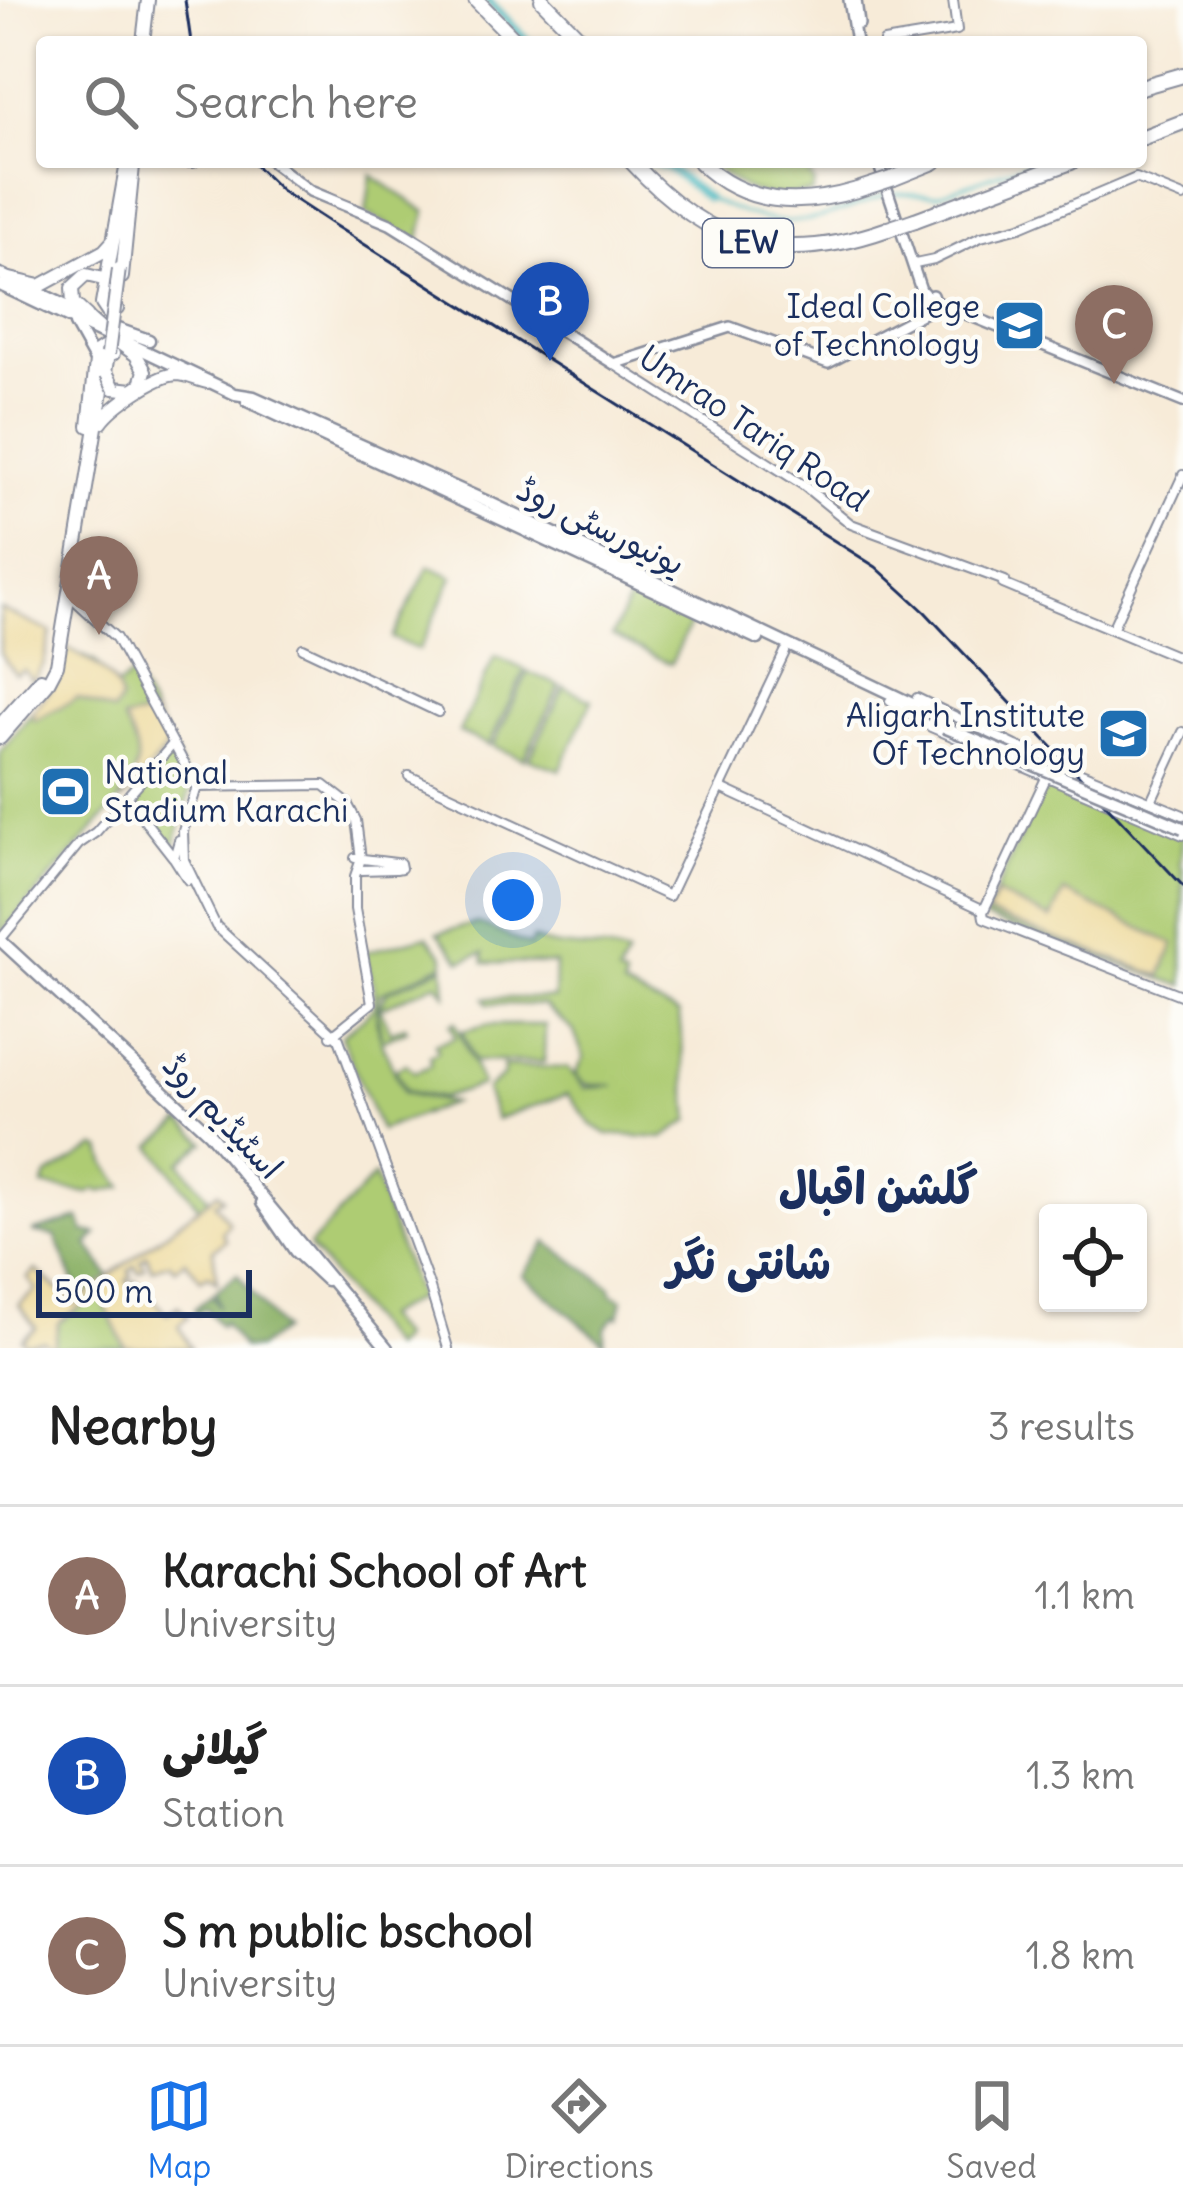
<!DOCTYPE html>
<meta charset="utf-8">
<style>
:root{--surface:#fff;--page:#f6f6f6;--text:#222;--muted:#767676;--line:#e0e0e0;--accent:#1a73e8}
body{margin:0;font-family:Delius,"Playpen Sans Arabic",sans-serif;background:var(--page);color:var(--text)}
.controls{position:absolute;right:36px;bottom:36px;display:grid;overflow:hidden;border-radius:12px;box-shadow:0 3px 9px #0004}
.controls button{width:108px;height:108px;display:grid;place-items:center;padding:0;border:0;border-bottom:3px solid var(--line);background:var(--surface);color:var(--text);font:60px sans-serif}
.scale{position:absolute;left:36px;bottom:30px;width:216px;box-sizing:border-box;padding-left:12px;border:6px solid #1b2f5e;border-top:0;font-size:33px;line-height:42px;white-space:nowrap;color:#1b2f5e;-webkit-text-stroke:9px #fdfcf7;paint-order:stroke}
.you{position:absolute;left:513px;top:900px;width:42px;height:42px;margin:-30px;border:9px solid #fff;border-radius:50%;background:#1a73e8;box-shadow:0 0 0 18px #1a73e833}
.badge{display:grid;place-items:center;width:78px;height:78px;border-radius:50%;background:var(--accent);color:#fff;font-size:39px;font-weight:700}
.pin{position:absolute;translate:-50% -99px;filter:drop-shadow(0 3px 6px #0008)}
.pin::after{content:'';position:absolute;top:63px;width:42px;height:36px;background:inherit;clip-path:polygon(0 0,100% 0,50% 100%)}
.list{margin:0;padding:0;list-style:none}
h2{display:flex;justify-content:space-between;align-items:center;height:156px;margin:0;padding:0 48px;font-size:51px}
h2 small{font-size:39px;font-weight:400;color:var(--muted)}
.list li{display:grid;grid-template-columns:78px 1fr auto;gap:36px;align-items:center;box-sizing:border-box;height:180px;padding:0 48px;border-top:3px solid var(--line)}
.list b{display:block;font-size:45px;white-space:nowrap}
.list p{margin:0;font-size:39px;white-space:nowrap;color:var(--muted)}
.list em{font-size:39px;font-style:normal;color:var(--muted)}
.icon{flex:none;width:66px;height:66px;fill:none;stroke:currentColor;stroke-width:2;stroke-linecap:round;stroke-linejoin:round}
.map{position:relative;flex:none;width:1183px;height:1348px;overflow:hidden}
.search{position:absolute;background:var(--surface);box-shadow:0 3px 9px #0004;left:36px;right:36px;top:36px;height:132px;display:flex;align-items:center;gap:30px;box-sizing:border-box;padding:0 42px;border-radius:12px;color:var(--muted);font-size:45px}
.sheet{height:696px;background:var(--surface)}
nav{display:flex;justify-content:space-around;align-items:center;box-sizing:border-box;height:168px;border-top:3px solid var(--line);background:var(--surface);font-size:33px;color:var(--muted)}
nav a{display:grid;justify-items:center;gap:6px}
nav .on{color:var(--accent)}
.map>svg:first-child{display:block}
.green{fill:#aecc73;stroke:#647e68;stroke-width:3}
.forest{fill:#8ab065;stroke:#527062;stroke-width:3}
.sand{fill:#eeda9e;stroke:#84847e;stroke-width:3}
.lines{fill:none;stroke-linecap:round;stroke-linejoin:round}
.stream{stroke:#48b8bf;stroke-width:3}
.river{stroke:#48b8bf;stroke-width:8}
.tertiary-casing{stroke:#898d9b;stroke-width:12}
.secondary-casing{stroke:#898d9b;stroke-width:14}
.primary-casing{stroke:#898d9b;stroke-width:15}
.trunk-casing{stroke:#898d9b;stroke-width:16}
.motorway-casing{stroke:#898d9b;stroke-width:18}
.tertiary{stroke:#fff;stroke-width:8}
.secondary{stroke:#fff;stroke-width:9}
.primary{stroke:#fff;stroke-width:10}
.trunk{stroke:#fff;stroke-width:12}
.motorway{stroke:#fff;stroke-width:14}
.rail{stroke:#1b2f5e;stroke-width:3}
.primary-bridge-casing{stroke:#898d9b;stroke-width:15;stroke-linecap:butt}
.trunk-bridge-casing{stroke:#898d9b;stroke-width:16;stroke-linecap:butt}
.motorway-bridge-casing{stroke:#898d9b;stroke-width:18;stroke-linecap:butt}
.primary-bridge{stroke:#fff;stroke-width:10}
.trunk-bridge{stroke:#fff;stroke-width:12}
.motorway-bridge{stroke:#fff;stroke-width:14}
.labels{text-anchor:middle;stroke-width:9;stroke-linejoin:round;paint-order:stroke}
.shield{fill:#fdfcf7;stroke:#5f6c8c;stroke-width:3}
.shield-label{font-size:30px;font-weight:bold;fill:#1b2f5e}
.poi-label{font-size:33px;fill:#1b2f5e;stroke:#fdfcf7;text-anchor:end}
.street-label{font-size:33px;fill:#1b2f5e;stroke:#fdfcf7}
.district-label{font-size:45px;font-weight:bold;fill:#1b2f5e;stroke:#fdfcf7}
</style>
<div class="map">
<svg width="1183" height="1348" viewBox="0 0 1183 1348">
<rect width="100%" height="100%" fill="#fdfcf7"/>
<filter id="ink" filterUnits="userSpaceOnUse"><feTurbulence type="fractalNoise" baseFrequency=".00833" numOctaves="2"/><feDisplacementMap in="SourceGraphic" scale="24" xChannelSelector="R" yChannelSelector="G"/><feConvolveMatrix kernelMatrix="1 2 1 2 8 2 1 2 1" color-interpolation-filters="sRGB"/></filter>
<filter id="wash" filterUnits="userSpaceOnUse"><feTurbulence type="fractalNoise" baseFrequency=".004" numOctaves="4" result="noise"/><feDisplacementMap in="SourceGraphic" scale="48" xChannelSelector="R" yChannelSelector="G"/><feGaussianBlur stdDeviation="2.7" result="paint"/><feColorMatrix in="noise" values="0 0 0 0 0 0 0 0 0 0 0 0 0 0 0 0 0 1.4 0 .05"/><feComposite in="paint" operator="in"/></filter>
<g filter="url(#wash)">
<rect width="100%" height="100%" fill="#f7ebd8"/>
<path class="green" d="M709,162H802L814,183L812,193C799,192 783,198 771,196C747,193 726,178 709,162Z
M371,175L426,212L419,241L366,213Z
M429,566L453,577L419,650L392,638Z
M633,591L692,620L671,664L612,636Z
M66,648L94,661L117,687L133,675L170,744L0,934V752L55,685Z
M495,656L525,670L489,745L459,732Z
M528,672L560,686L524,759L493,746Z
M564,687L592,700L560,770L529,759Z
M169,753L175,754L190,791L175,844L170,847L133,800Z
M1046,779L1183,835L1180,865L1183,869V986L984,918Z
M478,923L530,946L533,939C566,953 595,943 627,956L618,975L625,979L623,988L679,1014L690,1120L663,1138L607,1134L591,1124L568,1094L496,1119L486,1090L504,1075L503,1066L568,1068L585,1088L615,1086C599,1083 584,1091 576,1073L584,1057L573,1030L543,1005L488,1004L485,998H554L555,964L484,963L483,953L461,961L438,933Z
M427,936L444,956V964L381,993C375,1009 374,1023 381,1038L377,1012L387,992L444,967L446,994L437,983L380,1008L391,1032L405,1026L407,1030L381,1041L404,1093L452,1103L380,1130L341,1036C386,1000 378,1006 364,952Z
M455,1022L482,1085L442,1098L406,1091L395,1069L406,1064L415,1072L430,1066V1056L438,1052L435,1044L455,1037L450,1024Z
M486,1025H545L544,1062L474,1061L462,1031Z
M182,1121L205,1142L180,1162L209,1199L199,1207L152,1146Z
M96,1147L102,1149L106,1163L123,1187L99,1192L96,1189L89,1193L43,1186L47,1176Z
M374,1176L418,1298L383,1317L401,1338L391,1348L309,1246Z
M99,1293L126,1348H54L58,1323Z"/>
<path class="forest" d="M79,1218L85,1232L97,1234L88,1245L110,1278L88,1294L74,1281L55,1236L32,1232Z
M547,1242L611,1287L612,1294L623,1299L619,1317L615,1315L605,1328L604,1343L523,1275Z
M237,1274L282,1330L258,1348H242L223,1322L220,1326L206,1308L197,1314L194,1309L212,1295L219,1307L215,1292Z"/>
<path class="sand" d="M0,609L51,632L43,666L33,681L24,670L15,674L0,653Z
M66,648C89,659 115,674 121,700L113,712L78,698L35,720L31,714L59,678Z
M154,714L170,744L123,800L120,797C143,768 142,752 123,720Z
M1064,892L1174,944L1161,976L987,914L996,894L1051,919Z
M218,1192L223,1198L215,1203L229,1223L222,1232L226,1240L213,1250L217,1282L208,1275L201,1280L185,1260L175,1269L170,1263L152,1269L147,1256L141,1261L145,1268L139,1272L135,1266L129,1271L132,1276L127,1281L130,1285L136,1280L167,1314L178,1306L188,1317L179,1326L191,1348H126L99,1294L58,1323L54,1348L43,1341L26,1344L22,1339L36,1328L19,1305L36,1290L28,1278L36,1270L74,1304Z"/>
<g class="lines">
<path class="stream" d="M1141,123L1183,109
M895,193L937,195L1030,162
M707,198C787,235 807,224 885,195"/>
<path class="river" d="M487,0L529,42
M651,162L668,168L707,198"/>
</g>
</g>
<g filter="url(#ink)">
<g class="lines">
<defs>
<path id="tertiary" d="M884,42L957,30L953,0
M915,264L934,260L981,237L1020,227L1136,178L1183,197
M615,365L803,485L851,524L1005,581
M1003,584L1183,659
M68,594L116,638L197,787L183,831L184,860L216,926L339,1039L429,1285L448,1348
M1113,627L1183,475
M303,648L438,712
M917,698L1016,746L1183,815
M890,701L931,727L1183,835
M1054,761L983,912L984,918L1183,996
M409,776L669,896L785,652
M197,787L324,785L347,803L356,820L361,859L355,876V909L372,1003L331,1036
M721,788L984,910
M127,798L173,857
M1151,801L1183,732
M179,840L174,858L188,880
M355,858L396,863
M400,863L401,868L396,869L394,865Z
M361,870L395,869
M0,940L79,844L96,832L173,744"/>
<path id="secondary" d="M849,0L856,42
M856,0L859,24
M180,162H193
M272,162L310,191L390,224L614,364L730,327L828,363L933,308L935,304L932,295
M878,162L921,290L929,299L1183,402"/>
<path id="primary" d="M0,274L87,316L105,332L235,394L254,397L488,502L946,720
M0,285L105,335
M75,324L95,360
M109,326L149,340
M247,401L758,639
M0,940L209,1133L387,1348
M262,1203L295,1251L326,1280"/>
<path id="trunk" d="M143,42L148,0
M122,277L133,166
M10,279L40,286L104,251L113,241
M117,309L108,313L102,304L127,163
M87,316L73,303L72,288L86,275L103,279
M114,339L136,355L145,371L141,384L133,390L114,388
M101,422C112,406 157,375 177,374C186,374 198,380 207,382
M89,426L97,352L103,348L113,354
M0,725L41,679
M0,738L47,684L57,665L108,354"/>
<path id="motorway" d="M476,0L517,42
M542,0L583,42
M1141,87L1183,75
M1141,138L1183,122
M632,162C709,246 780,267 888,229
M700,162C745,206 800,207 857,190
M894,178L934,162
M915,220L1071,162"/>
</defs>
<use href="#tertiary" class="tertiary-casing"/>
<use href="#secondary" class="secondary-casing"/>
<use href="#primary" class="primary-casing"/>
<use href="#trunk" class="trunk-casing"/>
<use href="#motorway" class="motorway-casing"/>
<use href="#tertiary" class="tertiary"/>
<use href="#secondary" class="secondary"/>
<use href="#primary" class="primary"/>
<use href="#trunk" class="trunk"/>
<use href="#motorway" class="motorway"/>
<path class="rail" d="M185,0L191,42
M252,162L283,192L329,222L876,567L925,612L1183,886"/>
<defs>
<path id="primary-bridge" d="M944,727L1183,828"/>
<path id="trunk-bridge" d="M108,354L119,269
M107,374L114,388"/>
<path id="motorway-bridge" d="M857,190L894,178
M888,229L915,220"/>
</defs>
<use href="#primary-bridge" class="primary-bridge-casing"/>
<use href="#trunk-bridge" class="trunk-bridge-casing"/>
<use href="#motorway-bridge" class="motorway-bridge-casing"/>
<use href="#primary-bridge" class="primary-bridge"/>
<use href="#trunk-bridge" class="trunk-bridge"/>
<use href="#motorway-bridge" class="motorway-bridge"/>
</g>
</g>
<defs>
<symbol id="university-square" viewBox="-11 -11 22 22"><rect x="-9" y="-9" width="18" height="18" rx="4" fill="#1f6fb2" stroke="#fdfcf7"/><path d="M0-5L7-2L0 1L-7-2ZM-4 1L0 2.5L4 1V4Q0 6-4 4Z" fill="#fff"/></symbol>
<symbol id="stadium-square" viewBox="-11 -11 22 22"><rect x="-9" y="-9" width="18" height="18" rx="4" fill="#1f6fb2" stroke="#fdfcf7"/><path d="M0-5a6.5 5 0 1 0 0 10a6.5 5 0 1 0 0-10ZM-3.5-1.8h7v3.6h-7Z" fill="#fff"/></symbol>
</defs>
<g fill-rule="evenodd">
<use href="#university-square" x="990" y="296" width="59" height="59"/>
<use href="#university-square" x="1094" y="704" width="59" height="59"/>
<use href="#stadium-square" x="36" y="762" width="59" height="59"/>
</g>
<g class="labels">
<rect class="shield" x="703" y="219" width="90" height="48" rx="9"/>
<g class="shield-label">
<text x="748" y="253">LEW</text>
</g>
<g class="poi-label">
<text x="980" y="318">Ideal College<tspan x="980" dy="38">of Technology</tspan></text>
<text x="1085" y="727">Aligarh Institute<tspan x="1085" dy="38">Of Technology</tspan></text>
<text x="104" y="784" text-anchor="start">National<tspan x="104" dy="38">Stadium Karachi</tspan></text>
</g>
<g class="street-label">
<text transform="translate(754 428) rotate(34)" y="12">Umrao Tariq Road</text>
<text transform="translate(601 526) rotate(26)" y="12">یونیورسٹی روڈ</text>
<text transform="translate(223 1116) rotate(47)" y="12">اسٹیڈیم روڈ</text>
</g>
<g class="district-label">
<text x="878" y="1204">گلشن اقبال</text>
<text x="749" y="1279">شانتی نگر</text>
</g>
</g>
</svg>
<div class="controls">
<button><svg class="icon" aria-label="locate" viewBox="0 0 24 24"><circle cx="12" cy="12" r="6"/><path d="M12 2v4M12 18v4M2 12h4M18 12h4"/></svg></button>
</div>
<div class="scale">500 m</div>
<div class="you"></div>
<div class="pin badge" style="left:99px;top:635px;background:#8d6e63">A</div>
<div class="pin badge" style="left:550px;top:361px;background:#1a4fb4">B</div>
<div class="pin badge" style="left:1114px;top:384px;background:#8d6e63">C</div>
<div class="search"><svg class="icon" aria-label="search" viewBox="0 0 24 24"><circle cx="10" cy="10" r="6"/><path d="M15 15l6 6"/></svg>Search here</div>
</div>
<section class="sheet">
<h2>Nearby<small>3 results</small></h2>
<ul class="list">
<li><span class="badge" style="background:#8d6e63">A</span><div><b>Karachi School of Art</b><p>University</p></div><em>1.1 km</em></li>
<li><span class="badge" style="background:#1a4fb4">B</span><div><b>گیلانی</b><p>Station</p></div><em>1.3 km</em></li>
<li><span class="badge" style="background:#8d6e63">C</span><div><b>S m public bschool</b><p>University</p></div><em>1.8 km</em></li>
</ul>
</section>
<nav>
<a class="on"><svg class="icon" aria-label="map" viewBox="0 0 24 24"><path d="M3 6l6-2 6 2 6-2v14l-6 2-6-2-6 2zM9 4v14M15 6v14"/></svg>Map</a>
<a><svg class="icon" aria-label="directions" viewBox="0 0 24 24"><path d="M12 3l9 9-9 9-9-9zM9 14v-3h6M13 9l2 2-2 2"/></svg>Directions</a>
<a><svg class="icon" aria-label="saved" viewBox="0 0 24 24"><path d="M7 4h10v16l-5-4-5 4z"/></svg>Saved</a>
</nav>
